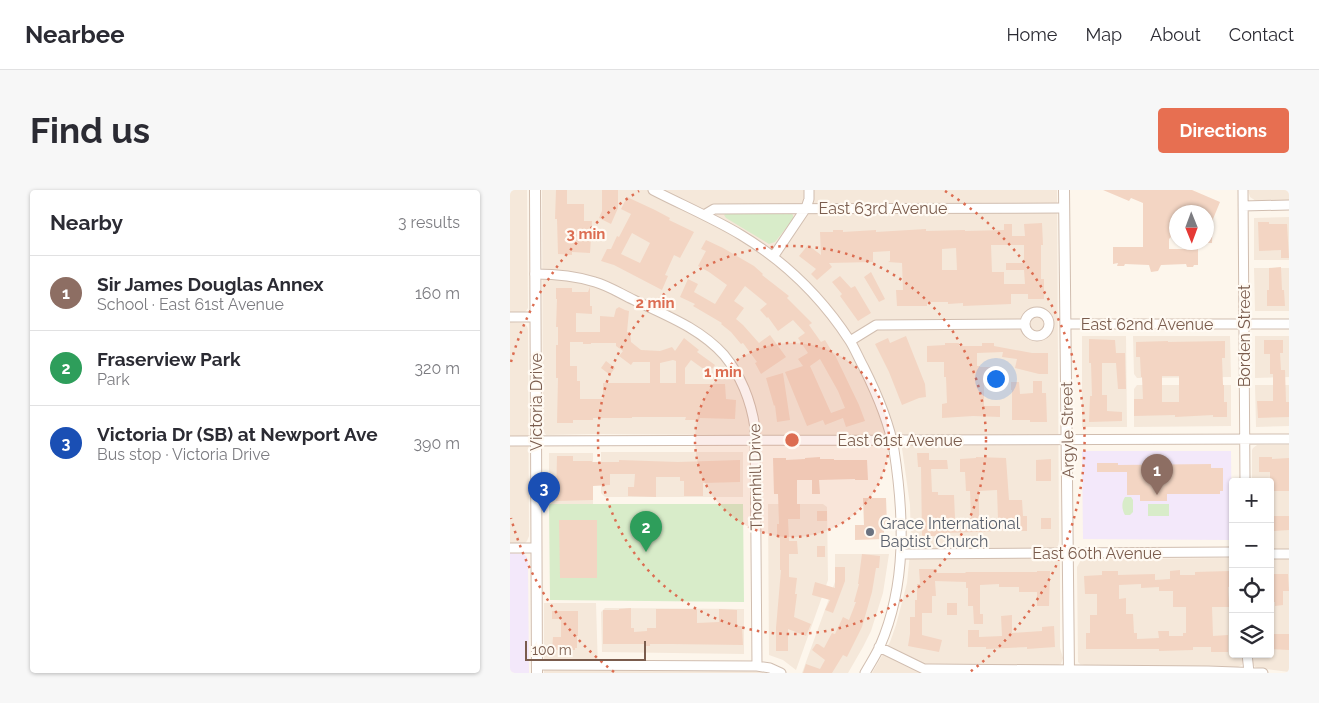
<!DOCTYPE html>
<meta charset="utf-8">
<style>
:root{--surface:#fff;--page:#f7f7f7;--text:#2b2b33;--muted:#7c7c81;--line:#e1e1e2;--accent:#e76f51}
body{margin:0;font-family:Raleway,sans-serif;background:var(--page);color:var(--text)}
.controls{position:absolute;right:15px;bottom:15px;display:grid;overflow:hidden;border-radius:5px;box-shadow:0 1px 4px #0004}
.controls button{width:45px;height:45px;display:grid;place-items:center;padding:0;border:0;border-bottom:1px solid var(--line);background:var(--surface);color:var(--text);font:25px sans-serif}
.compass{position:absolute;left:659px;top:15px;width:45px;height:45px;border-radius:50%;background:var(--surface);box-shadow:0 1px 4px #0004;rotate:179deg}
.scale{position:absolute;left:15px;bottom:12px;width:121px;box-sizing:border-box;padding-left:5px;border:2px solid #7a5c4d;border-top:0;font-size:14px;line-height:18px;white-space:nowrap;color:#7a5c4d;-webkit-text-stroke:4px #fffaf3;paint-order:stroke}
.you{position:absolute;left:485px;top:188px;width:18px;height:18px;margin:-12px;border:4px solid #fff;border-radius:50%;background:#1a73e8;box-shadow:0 0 0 8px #1a73e833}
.badge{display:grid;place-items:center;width:32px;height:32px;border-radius:50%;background:var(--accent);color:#fff;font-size:16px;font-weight:700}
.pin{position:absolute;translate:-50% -41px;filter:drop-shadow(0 1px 2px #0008)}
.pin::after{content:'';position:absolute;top:26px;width:18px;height:15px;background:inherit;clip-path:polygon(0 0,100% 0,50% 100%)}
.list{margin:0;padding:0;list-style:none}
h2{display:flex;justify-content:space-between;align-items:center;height:65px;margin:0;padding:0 20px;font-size:21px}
h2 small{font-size:16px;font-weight:400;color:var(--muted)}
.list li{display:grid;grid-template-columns:32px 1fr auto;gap:15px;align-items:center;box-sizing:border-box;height:75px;padding:0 20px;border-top:1px solid var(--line)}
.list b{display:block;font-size:19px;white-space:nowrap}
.list p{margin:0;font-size:16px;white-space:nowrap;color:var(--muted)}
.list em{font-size:16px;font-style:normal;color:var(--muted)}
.icon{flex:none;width:28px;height:28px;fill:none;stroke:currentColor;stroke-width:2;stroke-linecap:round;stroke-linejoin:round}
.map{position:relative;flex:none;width:779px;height:483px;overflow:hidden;border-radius:5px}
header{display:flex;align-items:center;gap:30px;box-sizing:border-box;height:70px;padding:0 25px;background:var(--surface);border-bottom:1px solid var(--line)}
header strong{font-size:24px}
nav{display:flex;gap:28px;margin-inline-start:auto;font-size:18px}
.intro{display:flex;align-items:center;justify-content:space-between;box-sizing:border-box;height:120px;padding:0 30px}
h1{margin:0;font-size:35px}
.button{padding:12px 22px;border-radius:5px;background:var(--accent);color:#fff;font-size:18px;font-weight:700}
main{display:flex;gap:30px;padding:0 30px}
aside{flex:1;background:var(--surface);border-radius:5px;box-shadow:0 1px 4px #0004}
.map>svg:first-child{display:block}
.residential{fill:#f5e8da}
.education{fill:#f3e8fa}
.green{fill:#d8ecc9}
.building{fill:#f3d5c3;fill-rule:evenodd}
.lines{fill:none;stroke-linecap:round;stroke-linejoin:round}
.minor-casing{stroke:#d1beb0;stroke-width:11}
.tertiary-casing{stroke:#d1beb0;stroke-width:12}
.minor{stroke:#fff;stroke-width:9}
.tertiary{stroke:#fff;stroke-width:10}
.ring{fill:none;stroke:#dc6d51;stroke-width:2.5;stroke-dasharray:2.5 5}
.worship-dot{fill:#6b7280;stroke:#fffaf3;stroke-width:2}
.labels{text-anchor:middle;stroke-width:4.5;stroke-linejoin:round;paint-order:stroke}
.street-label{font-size:16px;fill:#7a5c4d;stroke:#fffaf3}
.worship-label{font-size:16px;fill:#5b616d;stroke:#fffaf3;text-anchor:start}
.centre{fill:#dc6d51;stroke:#fffaf3;stroke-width:2.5}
.ring-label{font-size:15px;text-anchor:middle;font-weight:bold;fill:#dc6d51;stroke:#fffaf3;stroke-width:4.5;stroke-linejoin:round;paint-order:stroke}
</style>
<header>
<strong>Nearbee</strong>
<nav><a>Home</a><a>Map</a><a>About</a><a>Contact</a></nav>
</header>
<div class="intro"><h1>Find us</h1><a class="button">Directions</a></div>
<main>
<aside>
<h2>Nearby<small>3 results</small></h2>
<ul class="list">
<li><span class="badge" style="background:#8d6e63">1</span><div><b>Sir James Douglas Annex</b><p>School · East 61st Avenue</p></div><em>160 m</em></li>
<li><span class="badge" style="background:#2e9e5b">2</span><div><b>Fraserview Park</b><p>Park</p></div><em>320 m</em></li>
<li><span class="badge" style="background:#1a4fb4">3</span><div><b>Victoria Dr (SB) at Newport Ave</b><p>Bus stop · Victoria Drive</p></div><em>390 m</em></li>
</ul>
</aside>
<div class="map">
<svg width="779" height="483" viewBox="0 0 779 483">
<rect width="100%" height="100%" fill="#fdf6ec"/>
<path class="residential" d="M0,0H17L18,118L16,121L13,123H0Z
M32,0H547L549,351L548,356L542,359V367L549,371L550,373V458L553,468L551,474L545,476V483H362L380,452L386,435L397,393L401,353L400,315L390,244L364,246L84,244L36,245L33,241Z
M738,0H779V10L746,11L740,7Z
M779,27V70H744V28Z
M744,78H779V121H745Z
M0,132L13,133L17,136L18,139L19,346L17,351L14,354H0Z
M572,146H616L617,237H572Z
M623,146H720L721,187L627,188L624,184Z
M745,146H779V187L745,188Z
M627,195H721V236L624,237V199Z
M745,195H779V236L746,237Z
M747,255H779V359H760V292H742V260L743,258Z
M91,262H233V307H95L91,303Z
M39,263H83V314H39Z
M258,314H313L317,317L318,390L286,480L273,470L259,465Z
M325,364H379L373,403L361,441L353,457L338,483H292L325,392Z
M723,368V464H732L734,468L732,475L728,477L575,475L570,474L568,472L567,377L571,370L577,369Z
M760,369H779V482L748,478L745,477L742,472V464H760Z
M34,413H86L88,480L247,481L260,483H34Z
M95,418L234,419V464L92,462L91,422Z"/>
<path class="education" d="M572,261H721L722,350L573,349Z
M0,363L14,364L17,367L18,370L19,483H0Z"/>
<path class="green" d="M217,23H282L284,28L265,52L259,54L216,28L214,25Z
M615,307H621L623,310V322L620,325H615C612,320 611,313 615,307Z
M39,314H233L234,412L40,410Z
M638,314H659V326H638Z"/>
<path class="building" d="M46,0H57V14H74V31H82L80,63L62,62V65L48,64L47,29H45Z
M92,0H108V18L101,34L89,28L92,21Z
M593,0H682L710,12L703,29L702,53H696V22H675L670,20L669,22H666V26L664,25L665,30L662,29L661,47L659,49V59H675L676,57H683V59H688V75H684L683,77H677L676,74L651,75L648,81L641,82L639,75L615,74L614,76H607L608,73L603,74V57H633V13L621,8L619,11Z
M117,7L145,20L160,28L159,30L184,42L170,68L164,65L155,85L158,86L152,100L104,75L91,71L97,59H101L107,46L109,47L121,24L111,19ZM122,43L140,53L130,73L111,64Z
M748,32H759V34H777L779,68H771V60L749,61Z
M532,33L533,55H531V89H534V109H518V104H501V114L453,116V113L438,114V112H417V116H387L386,100H393L392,73L378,72L380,71V61L363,62V72L319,73L322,77L307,90L301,84L306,79L289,66L298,55L311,65L310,42H323V40H333V42L366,40V42L416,39V41L455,40V41L494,40V34H502V46H515L514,34ZM481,55H514V73H496V80H514L515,94H494V82H482ZM446,58L447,80H432V59Z
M196,50L213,58L244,76L253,84L252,85L279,106L277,108L302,133L299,135L311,152L315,150L324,165H325L349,215L355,231L336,237L333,228L315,235L313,230L297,236L275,182L293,176L288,169L298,163L288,148L295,143L283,130L268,141L258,127L257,128L250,120L257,114L235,96L224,111L234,118L226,129L233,135L249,153L260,145L276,167L251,184L245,173L247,172L233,153L231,154L221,142L211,134L212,133L183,116L185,114L170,107L178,89L188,94L184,102L205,114L217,95L199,82L188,76L196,61L191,59ZM310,169L328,201L335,218L321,223L300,176Z
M771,77L772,100H774L775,116H757V100H759V78Z
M361,82L375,109L369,112L354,87Z
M330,86L341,98L345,96L361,123L348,131L330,106L332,104L322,92Z
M80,97V116H82V124L66,123V142H90V126L104,127L106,119L109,117L115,120L119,121L117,142H120L121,152L131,160L150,161L162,157L165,161L174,148L189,160L187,162L205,175L199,183L181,170L175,178V194H215L216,209L226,210L225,229L190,228L189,230H175L176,227H122V228H83V230H63V233H47L48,188H46V155H48V137H46L47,109H46V98H62V102H78ZM60,152H73V154H81V153H106V156L113,161L109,166L121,175L123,172H140V193H93V209H70V191H67V176H60ZM163,170L166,171V193H150V173Z
M396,146L415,194L416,207L409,208L392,215L379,182L365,154L378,148L380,153Z
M579,149L605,150L606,163H615L616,199H608L606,173H592V205H597V221L612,222V231L579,232L580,206H582L581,173H579Z
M754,150H773V163H770L771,180H775L776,212H779V227L748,228L747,211H763V184H760V164H754Z
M658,151V152L715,151V168H712L713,195H714V212H717V227H703V225L665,227V225L624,226V209H633L632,187H631L630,167H626V152ZM652,186H669V212H652Z
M435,153H449V156H472V153H484V156L522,163H538V184H529L505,178L507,169L492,167L493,162L467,163V176H470V177H483V187H474V216H490V227L463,226L432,228V214L437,213L436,187H434V172H417V156L435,155Z
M96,171L105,178L100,185L91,178Z
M273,183L280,230L267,232L265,215L264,216L256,188Z
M523,191H532V203H536L537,232H520V230H502V200H501V192H509L510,204L523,203Z
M407,263H419V270H437L438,279H421L422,302H428V305H444L445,328H461L460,301H456L455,282H450V269L466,268V267L496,268L499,310H512L513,326H517V341H504V339L485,340V341L469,342L429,343V346H412L411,277H408ZM487,300L488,329H469V301Z
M47,266H63V271H82V272H109V270L168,272L230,270V292L193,293V306H174V291H170V287H146V307L118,306V297H124L125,284H100V295L83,296V310L46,311Z
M310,267V269H324V270H357L358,290H345V289L309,290L310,304H302V290H287V314H290V329H278L279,351H287L288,364H279V387L287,388L285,404H287L284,427L301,434L296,446L278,439V461H266V438L271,380H270V348H267V334H269L268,304H264L263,268H276V270L295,269V268Z
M749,267H762V269L779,268V301H760V282H749Z
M541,269V291H526V270Z
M587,273H608V275L701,274V278H713V301H710V304H657V311H630V305H617V282H587Z
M353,308H376L377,335H374V349L345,350V335H354Z
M307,321H317V331H307Z
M764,326H779V340L764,341Z
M531,328H541V339H531Z
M49,330H87V388H50Z
M307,356H315V367H307Z
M352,364L370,366L369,378H366L362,402L352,437L337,467L333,465L322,483H293L296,474L310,479L315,470L302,460L306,454H308L314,458L322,443L325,444L333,427L339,430L346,412H344L349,394H348Z
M325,377H335V391L323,423L315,420L320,410L302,405L305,392L325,398Z
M409,379H427V383H456L455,382H527V381H540L539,416H527V402H509V397H489V394L470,395V424H473V434H464L463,416H458V398H456V392L425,391L426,406H422V423H412V445L432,450L429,462L398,456L400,444V427H405V410H407V394H410Z
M670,380V385H685V382L720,381L721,397H718L719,417H702L703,446L718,445V462H701V457H683V460L649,461V459H576V443H580V425H587V404H575L574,386L592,385V381H608V385L645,384V390L660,389V381ZM631,394V398L649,397V401H663V417H676V443H673V446H659V441H648L649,448L627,449V443H624L623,424H616V408L609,409V395Z
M760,384H778L779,401H773V415L765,416V412H760Z
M437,413H447V425H437Z
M121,418V438H124V442L137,441V438H146V419H187V433L209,432V419L227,420V436H232L233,455L162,454H140V456H134V454H93V420H109V419Z
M42,421H68V446H67V458H65V460H42L43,447H51V429H42Z
M502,425V443L532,441V437L544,436L545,457L517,459V457L476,459V457H458V440H469V447L492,446L491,426Z
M760,444H779V460L760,459Z"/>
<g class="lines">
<defs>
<path id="minor" d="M143,0C172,15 203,28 231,45C274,71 312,108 340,151C345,159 349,169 354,178C367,204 379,232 384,260C394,325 397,394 370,456C366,465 360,474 355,483
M733,0L735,292
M733,16L779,15
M194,25L204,19L554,18
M263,67L296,18L299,9V0
M25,84C46,84 66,86 85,92C99,96 111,104 124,110C155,125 190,138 214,165C232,187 241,211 245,238L247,476
M515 134a12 12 0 1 1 24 0a12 12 0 1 1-24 0Z
M0,127H25
M556,134H779
M340,151L366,135L515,134
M0,251L779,249
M0,358H26
M391,364L723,362
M760,364H779
M369,457L414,479H420L698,481L753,483
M737,464L739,482
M27,475L247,476L260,478L271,483"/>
<path id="tertiary" d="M25,0L27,483
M554,0L559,483"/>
</defs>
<use href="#minor" class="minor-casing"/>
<use href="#tertiary" class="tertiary-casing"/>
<use href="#minor" class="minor"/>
<use href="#tertiary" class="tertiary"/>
</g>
<circle cx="282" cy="250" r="97" fill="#dc6d51" fill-opacity=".12"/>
<g class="ring">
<circle cx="282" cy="250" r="97"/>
<circle cx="282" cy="250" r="194"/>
<path d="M104 482A292 292 0 0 1 1 328M1 172A292 292 0 0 1 129 1M435 1A292 292 0 0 1 460 482"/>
</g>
<circle class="worship-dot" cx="360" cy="342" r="5"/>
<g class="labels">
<g class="street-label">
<text x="373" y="24">East 63rd Avenue</text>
<text x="637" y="140">East 62nd Avenue</text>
<text transform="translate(734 146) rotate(-90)" y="6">Borden Street</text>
<text transform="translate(26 212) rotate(-90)" y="6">Victoria Drive</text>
<text transform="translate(557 240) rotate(-91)" y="6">Argyle Street</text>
<text x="390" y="256">East 61st Avenue</text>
<text transform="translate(245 287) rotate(-91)" y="6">Thornhill Drive</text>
<text x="587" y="369">East 60th Avenue</text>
</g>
<g class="worship-label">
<text x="370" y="339">Grace International<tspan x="370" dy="18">Baptist Church</tspan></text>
</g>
</g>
<circle cx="282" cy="250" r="8" class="centre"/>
<g class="ring-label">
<text x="76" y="49">3 min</text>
<text x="145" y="118">2 min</text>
<text x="213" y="187">1 min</text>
</g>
</svg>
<div class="controls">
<button>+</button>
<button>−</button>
<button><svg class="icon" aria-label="locate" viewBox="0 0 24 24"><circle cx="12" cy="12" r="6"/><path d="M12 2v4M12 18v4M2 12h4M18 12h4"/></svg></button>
<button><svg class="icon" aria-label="layers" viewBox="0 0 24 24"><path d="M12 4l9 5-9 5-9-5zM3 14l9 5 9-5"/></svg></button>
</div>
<svg class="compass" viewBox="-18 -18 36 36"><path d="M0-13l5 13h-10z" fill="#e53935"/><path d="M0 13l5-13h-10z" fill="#7c7c81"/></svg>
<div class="scale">100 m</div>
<div class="you"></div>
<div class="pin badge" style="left:647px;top:305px;background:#8d6e63">1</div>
<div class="pin badge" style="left:136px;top:362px;background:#2e9e5b">2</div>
<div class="pin badge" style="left:34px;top:323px;background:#1a4fb4">3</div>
</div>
</main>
